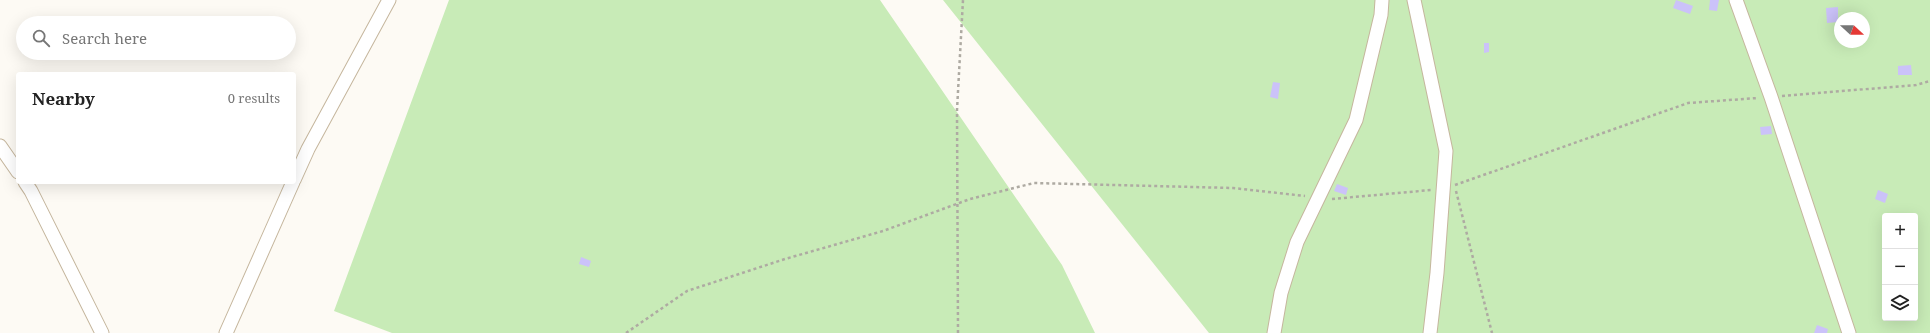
<!DOCTYPE html>
<meta charset="utf-8">
<style>
:root{--surface:#fff;--page:#f6f6f6;--text:#222;--muted:#767676;--line:#e0e0e0}
body{margin:0;font-family:"Noto Serif",serif;background:var(--page);color:var(--text)}
.controls{position:absolute;right:12px;bottom:12px;display:grid;overflow:hidden;border-radius:4px;box-shadow:0 4px 16px #0002}
.controls button{width:36px;height:36px;display:grid;place-items:center;padding:0;border:0;border-bottom:1px solid var(--line);background:var(--surface);color:var(--text);font:20px sans-serif}
.compass{position:absolute;left:1834px;top:12px;width:36px;height:36px;border-radius:50%;background:var(--surface);box-shadow:0 4px 16px #0002;rotate:111deg}
.list{margin:0;padding:0;list-style:none}
h2{display:flex;justify-content:space-between;align-items:center;height:52px;margin:0;padding:0 16px;font-size:17px}
h2 small{font-size:13px;font-weight:400;color:var(--muted)}
.icon{flex:none;width:22px;height:22px;fill:none;stroke:currentColor;stroke-width:2;stroke-linecap:round;stroke-linejoin:round}
.map{position:relative;flex:none;width:1930px;height:333px;overflow:hidden}
.search{position:absolute;background:var(--surface);box-shadow:0 4px 16px #0002;left:16px;top:16px;width:280px;height:44px;display:flex;align-items:center;gap:10px;box-sizing:border-box;padding:0 14px;border-radius:22px;color:var(--muted);font-size:15px}
.panel{position:absolute;background:var(--surface);box-shadow:0 4px 16px #0002;left:16px;top:72px;width:280px;height:112px;border-radius:4px}
.map>svg:first-child{display:block}
.green{fill:#c8ebb7;fill-rule:evenodd}
.building{fill:#cbc2f9}
.lines{fill:none;stroke-linecap:round;stroke-linejoin:round}
.minor-casing{stroke:#c5b69d;stroke-width:15}
.path{stroke:#aeaaa2;stroke-width:2.5;stroke-dasharray:3 3;stroke-linecap:butt}
.minor{stroke:#fff;stroke-width:13}
</style>
<div class="map">
<svg width="1930" height="333" viewBox="0 0 1930 333">
<rect width="100%" height="100%" fill="#fdfaf4"/>
<path class="green" d="M449,0H880L1062,265L1095,333H392L334,311Z
M943,0H1930V333H1209ZM1840,18H1864V42H1840ZM1885,216H1915V318H1885Z"/>
<path class="building" d="M1676,0L1693,6L1690,14L1673,8Z
M1710,0H1719L1717,11L1709,10Z
M1838,7V22L1827,23L1826,8Z
M256,16L266,18L265,23H255Z
M1484,43H1489V52L1484,53Z
M1911,65L1912,75H1898V66Z
M1273,82L1280,83L1278,99L1270,97Z
M1771,126L1772,134L1761,135L1760,127Z
M1337,184L1348,188L1346,195L1334,191Z
M1878,190L1888,194L1885,203L1875,199Z
M581,257L591,261L589,267L579,264Z
M1817,325L1828,329L1827,333H1814Z"/>
<g class="lines">
<defs>
<path id="minor" d="M1414,0L1446,151L1437,273L1430,333
M1736,0L1771,97L1849,333
M0,146L18,172
M294,180L308,149L389,0
M25,182L31,191L102,333
M226,333L293,182
M1274,333L1281,293L1297,242L1356,120L1381,15L1382,0"/>
</defs>
<use href="#minor" class="minor-casing"/>
<path class="path" d="M1782,96L1916,85L1930,81
M1455,185L1688,103L1758,98
M1456,191L1492,333
M1332,199L1431,190
M626,333L687,291L785,259L883,231L970,199L1034,183L1233,188L1305,196
M958,333L957,110L963,0"/>
<use href="#minor" class="minor"/>
</g>
</svg>
<div class="controls">
<button>+</button>
<button>−</button>
<button><svg class="icon" aria-label="layers" viewBox="0 0 24 24"><path d="M12 4l9 5-9 5-9-5zM3 14l9 5 9-5"/></svg></button>
</div>
<svg class="compass" viewBox="-18 -18 36 36"><path d="M0-13l5 13h-10z" fill="#e53935"/><path d="M0 13l5-13h-10z" fill="#767676"/></svg>
<div class="search"><svg class="icon" aria-label="search" viewBox="0 0 24 24"><circle cx="10" cy="10" r="6"/><path d="M15 15l6 6"/></svg>Search here</div>
<section class="panel">
<h2>Nearby<small>0 results</small></h2>
<ul class="list">
</ul>
</section>
</div>
